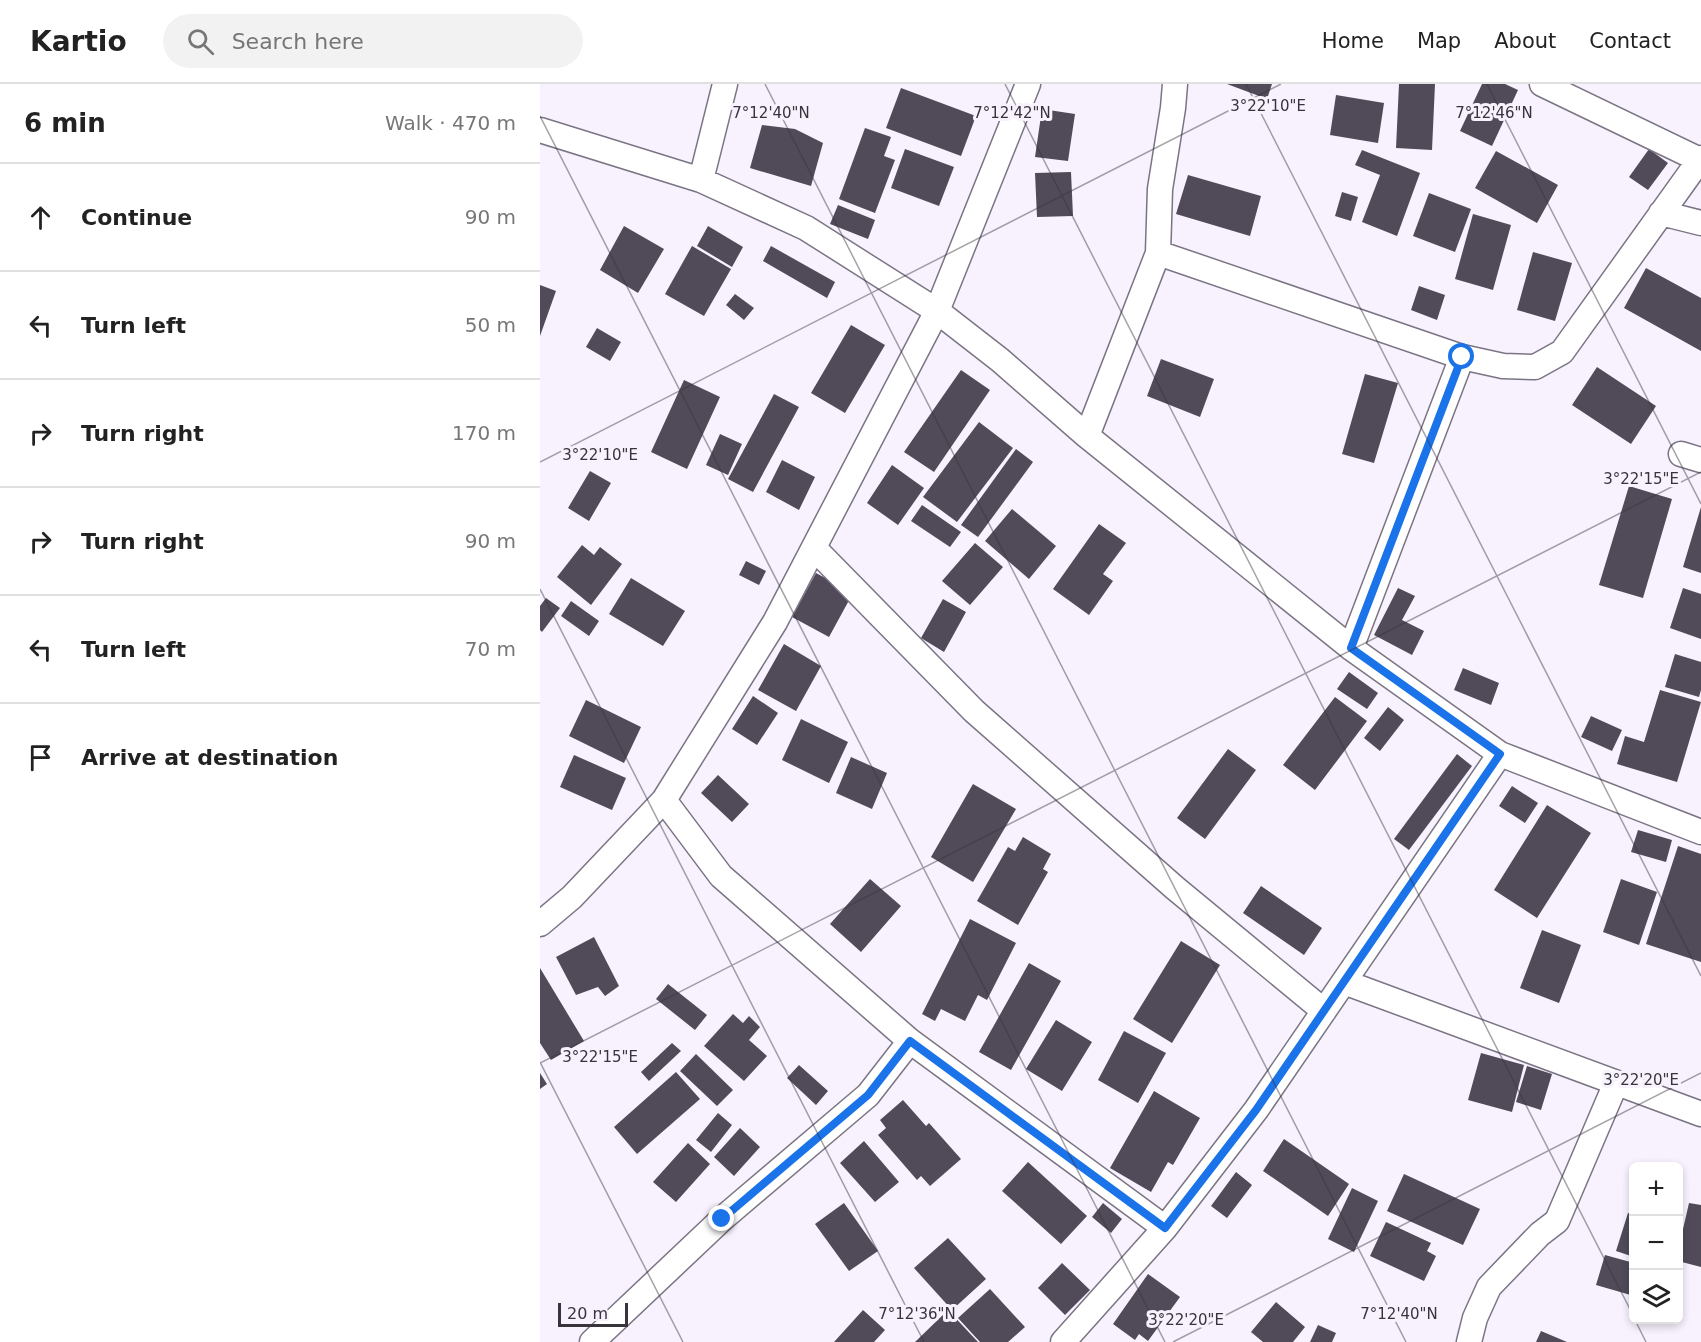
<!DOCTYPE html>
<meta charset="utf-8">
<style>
:root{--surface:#fff;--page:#f2f2f2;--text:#222;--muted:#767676;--line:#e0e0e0}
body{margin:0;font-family:"DejaVu Sans",sans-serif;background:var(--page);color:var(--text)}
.controls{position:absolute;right:18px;bottom:18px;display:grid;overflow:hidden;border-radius:9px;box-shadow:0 3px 9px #0003}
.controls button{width:54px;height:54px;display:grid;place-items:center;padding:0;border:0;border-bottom:2px solid var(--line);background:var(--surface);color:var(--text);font:30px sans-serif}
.scale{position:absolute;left:18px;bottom:15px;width:70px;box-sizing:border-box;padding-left:6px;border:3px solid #37343b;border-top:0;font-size:16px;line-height:21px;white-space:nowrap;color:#37343b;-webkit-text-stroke:4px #f7f2fd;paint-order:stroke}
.stop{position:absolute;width:18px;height:18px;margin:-14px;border:4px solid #1a73e8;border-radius:50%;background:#fff}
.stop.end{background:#1a73e8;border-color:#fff;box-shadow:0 2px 6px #0008}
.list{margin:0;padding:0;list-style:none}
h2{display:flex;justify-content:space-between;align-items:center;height:78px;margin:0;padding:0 24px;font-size:26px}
h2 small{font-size:20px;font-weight:400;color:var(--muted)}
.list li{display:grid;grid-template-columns:39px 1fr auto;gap:18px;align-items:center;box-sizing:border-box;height:108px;padding:0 24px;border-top:2px solid var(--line)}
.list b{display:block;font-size:22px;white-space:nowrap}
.list em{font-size:20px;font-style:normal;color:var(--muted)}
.icon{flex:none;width:33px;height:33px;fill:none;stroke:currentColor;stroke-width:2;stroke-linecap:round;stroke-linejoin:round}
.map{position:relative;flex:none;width:1161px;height:1258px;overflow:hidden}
header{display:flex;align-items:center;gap:36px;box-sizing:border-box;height:84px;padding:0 30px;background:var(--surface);border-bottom:2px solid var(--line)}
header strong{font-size:28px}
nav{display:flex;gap:33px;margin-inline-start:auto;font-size:21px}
.search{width:420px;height:54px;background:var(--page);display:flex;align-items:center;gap:15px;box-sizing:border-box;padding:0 21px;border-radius:33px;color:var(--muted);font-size:22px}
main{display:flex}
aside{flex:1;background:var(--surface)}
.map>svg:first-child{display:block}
.building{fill:#514b59}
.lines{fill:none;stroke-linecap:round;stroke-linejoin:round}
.minor-casing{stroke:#7b7484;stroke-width:27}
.minor{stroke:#fff;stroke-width:24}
.route{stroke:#1a73e8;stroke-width:8}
.ticks{fill:none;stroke:#37343b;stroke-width:1.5;stroke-opacity:0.45}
.ticks-label{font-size:15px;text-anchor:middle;fill:#37343b;stroke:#f7f2fd;stroke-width:6;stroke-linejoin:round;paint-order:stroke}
</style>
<header>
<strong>Kartio</strong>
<div class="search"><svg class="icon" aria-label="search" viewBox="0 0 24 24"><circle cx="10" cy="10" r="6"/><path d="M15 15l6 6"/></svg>Search here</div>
<nav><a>Home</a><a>Map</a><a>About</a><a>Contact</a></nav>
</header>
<main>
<aside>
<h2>6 min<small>Walk · 470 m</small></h2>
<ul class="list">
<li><svg class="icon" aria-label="ahead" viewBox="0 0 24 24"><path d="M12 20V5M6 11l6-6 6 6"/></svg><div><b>Continue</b></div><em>90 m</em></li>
<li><svg class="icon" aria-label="left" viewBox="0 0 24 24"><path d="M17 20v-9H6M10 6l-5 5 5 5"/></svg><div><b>Turn left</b></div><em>50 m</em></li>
<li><svg class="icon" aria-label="right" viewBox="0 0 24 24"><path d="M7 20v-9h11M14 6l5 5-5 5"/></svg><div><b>Turn right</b></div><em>170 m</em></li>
<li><svg class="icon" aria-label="right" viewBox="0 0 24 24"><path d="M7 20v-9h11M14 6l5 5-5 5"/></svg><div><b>Turn right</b></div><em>90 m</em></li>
<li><svg class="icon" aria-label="left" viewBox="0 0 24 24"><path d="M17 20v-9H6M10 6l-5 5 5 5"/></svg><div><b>Turn left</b></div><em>70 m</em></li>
<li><svg class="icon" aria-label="arrive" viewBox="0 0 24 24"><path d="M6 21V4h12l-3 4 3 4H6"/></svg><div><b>Arrive at destination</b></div></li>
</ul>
</aside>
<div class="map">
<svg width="1161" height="1258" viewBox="0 0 1161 1258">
<rect width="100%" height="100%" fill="#f7f2fd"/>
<path class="building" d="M687,0H732L727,15Z
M859,0H895L892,66L856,64Z
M942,0H965L978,6L952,62L920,47Z
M361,4L436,32L421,72L346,44Z
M796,11L844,19L838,59L790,51Z
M502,25L535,30L528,77L495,73Z
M222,41L255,45L283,59L271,102L210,84Z
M325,44L351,53L344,72L355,76L335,129L299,115Z
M365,65L414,83L399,122L351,104Z
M1109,65L1128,79L1108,106L1089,93Z
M822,66L880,89L857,152L822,138L840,91L815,81Z
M956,67L1018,101L997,139L935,104Z
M531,88L533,132L497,133L495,89Z
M648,91L721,112L710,152L636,130Z
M802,108L818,113L811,137L795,132Z
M889,109L931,125L915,168L873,152Z
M298,121L335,136L328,155L290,140Z
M933,130L971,141L953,206L915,195Z
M84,142L124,165L98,209L60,186Z
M168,142L203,163L192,183L157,162Z
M152,162L191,185L164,232L125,210Z
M231,162L295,198L287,214L223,177Z
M993,168L1032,179L1015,237L977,226Z
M1106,184L1161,214V267L1084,224Z
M0,201L16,207L0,252Z
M879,202L905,211L897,236L871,226Z
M195,210L214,224L204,236L186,221Z
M311,241L345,261L305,329L271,309Z
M57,244L81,258L70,277L46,263Z
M621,275L674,295L660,333L607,312Z
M1057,283L1116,322L1091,360L1032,321Z
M421,286L450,306L394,388L364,368Z
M825,290L858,299L834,379L802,370Z
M144,296L180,313L147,385L111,368Z
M234,310L259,323L213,408L188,395Z
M439,338L473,364L417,438L383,413Z
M180,350L202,360L188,391L166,381Z
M476,365L493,378L438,453L421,441Z
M242,376L275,393L259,426L226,408Z
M352,381L384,404L358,441L327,419Z
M50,387L71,399L49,437L28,424Z
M1089,402L1132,415L1103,514L1059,501Z
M382,421L421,448L410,463L371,437Z
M1161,423V489L1143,483Z
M472,425L516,462L489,495L445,457Z
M559,440L586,459L563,490L573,497L549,531L513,505Z
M435,459L463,483L430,521L402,497Z
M42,461L54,471L60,463L82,480L51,521L17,493Z
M206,477L226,487L219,501L199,491Z
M276,489L313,509L289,553L252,533Z
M91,494L145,527L123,562L69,530Z
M858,504L875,512L862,536L884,547L872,571L834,551Z
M1143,504L1161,510V555L1130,544Z
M6,514L20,524L2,548L0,546V522Z
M403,515L426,528L404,568L381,554Z
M31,517L59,537L49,552L21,532Z
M244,560L281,582L256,627L218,606Z
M1135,570L1161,578V606L1159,613L1125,603Z
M923,584L959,599L951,621L914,606Z
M809,588L838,609L827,625L797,605Z
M1120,606L1161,618L1137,698L1077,680L1085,652L1104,658Z
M213,612L238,629L217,661L192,645Z
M795,613L827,637L775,706L743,681Z
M46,616L101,643L84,679L29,652Z
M848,623L864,636L840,667L824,654Z
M1051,632L1082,646L1072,667L1041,653Z
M261,635L308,658L289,699L242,676Z
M688,665L716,686L665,755L637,734Z
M917,670L932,682L869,766L854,755Z
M34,671L86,694L72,726L20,703Z
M311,673L347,689L332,725L296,709Z
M178,691L209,720L192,738L161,709Z
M433,700L476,725L433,798L391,773Z
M972,702L998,719L985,739L959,722Z
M1007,721L1051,749L997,834L954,806Z
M1098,746L1132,756L1126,778L1091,768Z
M483,753L511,770L503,785L508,788L478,841L437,817L468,763L475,767Z
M1138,762L1161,770V878L1106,860Z
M330,795L361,822L321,868L290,840Z
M1081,795L1117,808L1099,861L1063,848Z
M721,802L782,844L764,871L703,829Z
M430,835L476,859L447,916L438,911L425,937L401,925L395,937L382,930Z
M1002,846L1041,861L1019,919L980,904Z
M54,853L79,902L65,912L58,903L36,911L16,873Z
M641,857L680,881L632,959L593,935Z
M489,879L521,897L471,986L439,968Z
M0,884L44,957L11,976L0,959Z
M128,900L167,931L155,946L116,915Z
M193,930L203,939L209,932L220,943L209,956L227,972L204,997L164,962Z
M516,936L552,958L522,1007L486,985Z
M584,947L626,969L598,1019L558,996Z
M132,959L141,967L109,997L101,988Z
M941,969L984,981L972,1028L928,1016Z
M156,970L193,1006L177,1022L140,987Z
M259,981L288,1007L276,1021L247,994Z
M987,982L1012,990L1001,1026L976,1018Z
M136,988L160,1015L97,1070L74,1043Z
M0,989L7,1000L0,1005Z
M614,1007L660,1034L633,1081L628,1078L611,1108L570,1084Z
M363,1016L386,1042L389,1039L421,1075L390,1102L381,1092L377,1096L338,1051L346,1044L340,1036Z
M178,1029L192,1041L171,1068L156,1056Z
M200,1044L220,1063L194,1092L174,1073Z
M744,1055L809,1100L788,1132L723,1087Z
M324,1057L359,1098L335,1118L300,1079Z
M148,1059L170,1080L136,1118L113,1098Z
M488,1078L547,1132L521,1160L462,1107Z
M696,1088L712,1101L687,1134L671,1122Z
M864,1090L940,1125L923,1161L847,1127Z
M812,1104L838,1117L814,1168L788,1155Z
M304,1119L338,1167L309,1187L275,1140Z
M563,1119L582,1135L571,1149L552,1133Z
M1149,1119L1161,1121V1183L1138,1177V1167Z
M1088,1129L1094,1130V1173L1076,1167Z
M846,1138L891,1159L887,1167L896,1172L884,1197L830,1172Z
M408,1154L446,1195L412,1226L374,1184Z
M1065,1171L1094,1179V1212L1056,1201Z
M522,1179L550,1206L525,1231L498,1204Z
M608,1190L640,1213L608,1257L599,1250L595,1256L573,1240Z
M450,1205L485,1243L468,1258H440L418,1234Z
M736,1218L765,1243L753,1258H723L711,1248Z
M323,1226L345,1246L334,1258H294Z
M408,1226L438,1258H375Z
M778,1241L796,1249L792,1258H770Z
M1001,1247L1027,1258H996Z"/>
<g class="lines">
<defs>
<path id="minor" d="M1002,0L1160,76
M0,46L161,96L266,144L397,227L460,276L547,352L811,564L960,670L1161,748
M161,96L185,0
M1121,129L1161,139
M618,169L922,273L963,282L995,283L1022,268L1161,74
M547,352L618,169L620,105L633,24L635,0
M1141,370L1161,376
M274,464L434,627L635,804L784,927
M811,564L922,273
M124,716L181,792L370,957L625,1144
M0,840L32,813L124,716L235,538L397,227L488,0
M804,898L1161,1030
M52,1258L182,1135L328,1011L370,957
M523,1258L625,1144L716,1026L960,670
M929,1258L935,1234L949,1203L1000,1150L1017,1137L1076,999"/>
</defs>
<use href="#minor" class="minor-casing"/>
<use href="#minor" class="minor"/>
</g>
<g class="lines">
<path class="route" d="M182,1135L328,1011L370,957L625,1144L716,1026L960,670L811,564L922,273"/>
</g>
<path class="ticks" d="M225,0L866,1258M465,0L1094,1233M706,0L1161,892M947,0L1161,420M0,32L625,1258M0,378L741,0M0,505L384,1258M0,978L143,1258M0,979L1161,388M1095,1236L1106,1258M633,1258L1161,989"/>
<g class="ticks-label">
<text x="728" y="27">3°22'10"E</text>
<text x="231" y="34">7°12'40"N</text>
<text x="472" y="34">7°12'42"N</text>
<text x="954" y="34">7°12'46"N</text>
<text x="60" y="376">3°22'10"E</text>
<text x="1101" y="400">3°22'15"E</text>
<text x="60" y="978">3°22'15"E</text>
<text x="1101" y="1001">3°22'20"E</text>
<text x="377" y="1235">7°12'36"N</text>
<text x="859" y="1235">7°12'40"N</text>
<text x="646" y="1241">3°22'20"E</text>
</g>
</svg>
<div class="controls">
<button>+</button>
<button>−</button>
<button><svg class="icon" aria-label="layers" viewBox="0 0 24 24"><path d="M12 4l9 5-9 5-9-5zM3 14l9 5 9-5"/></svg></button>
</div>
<div class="scale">20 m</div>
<div class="stop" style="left:922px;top:273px"></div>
<div class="stop end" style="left:182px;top:1135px"></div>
</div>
</main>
